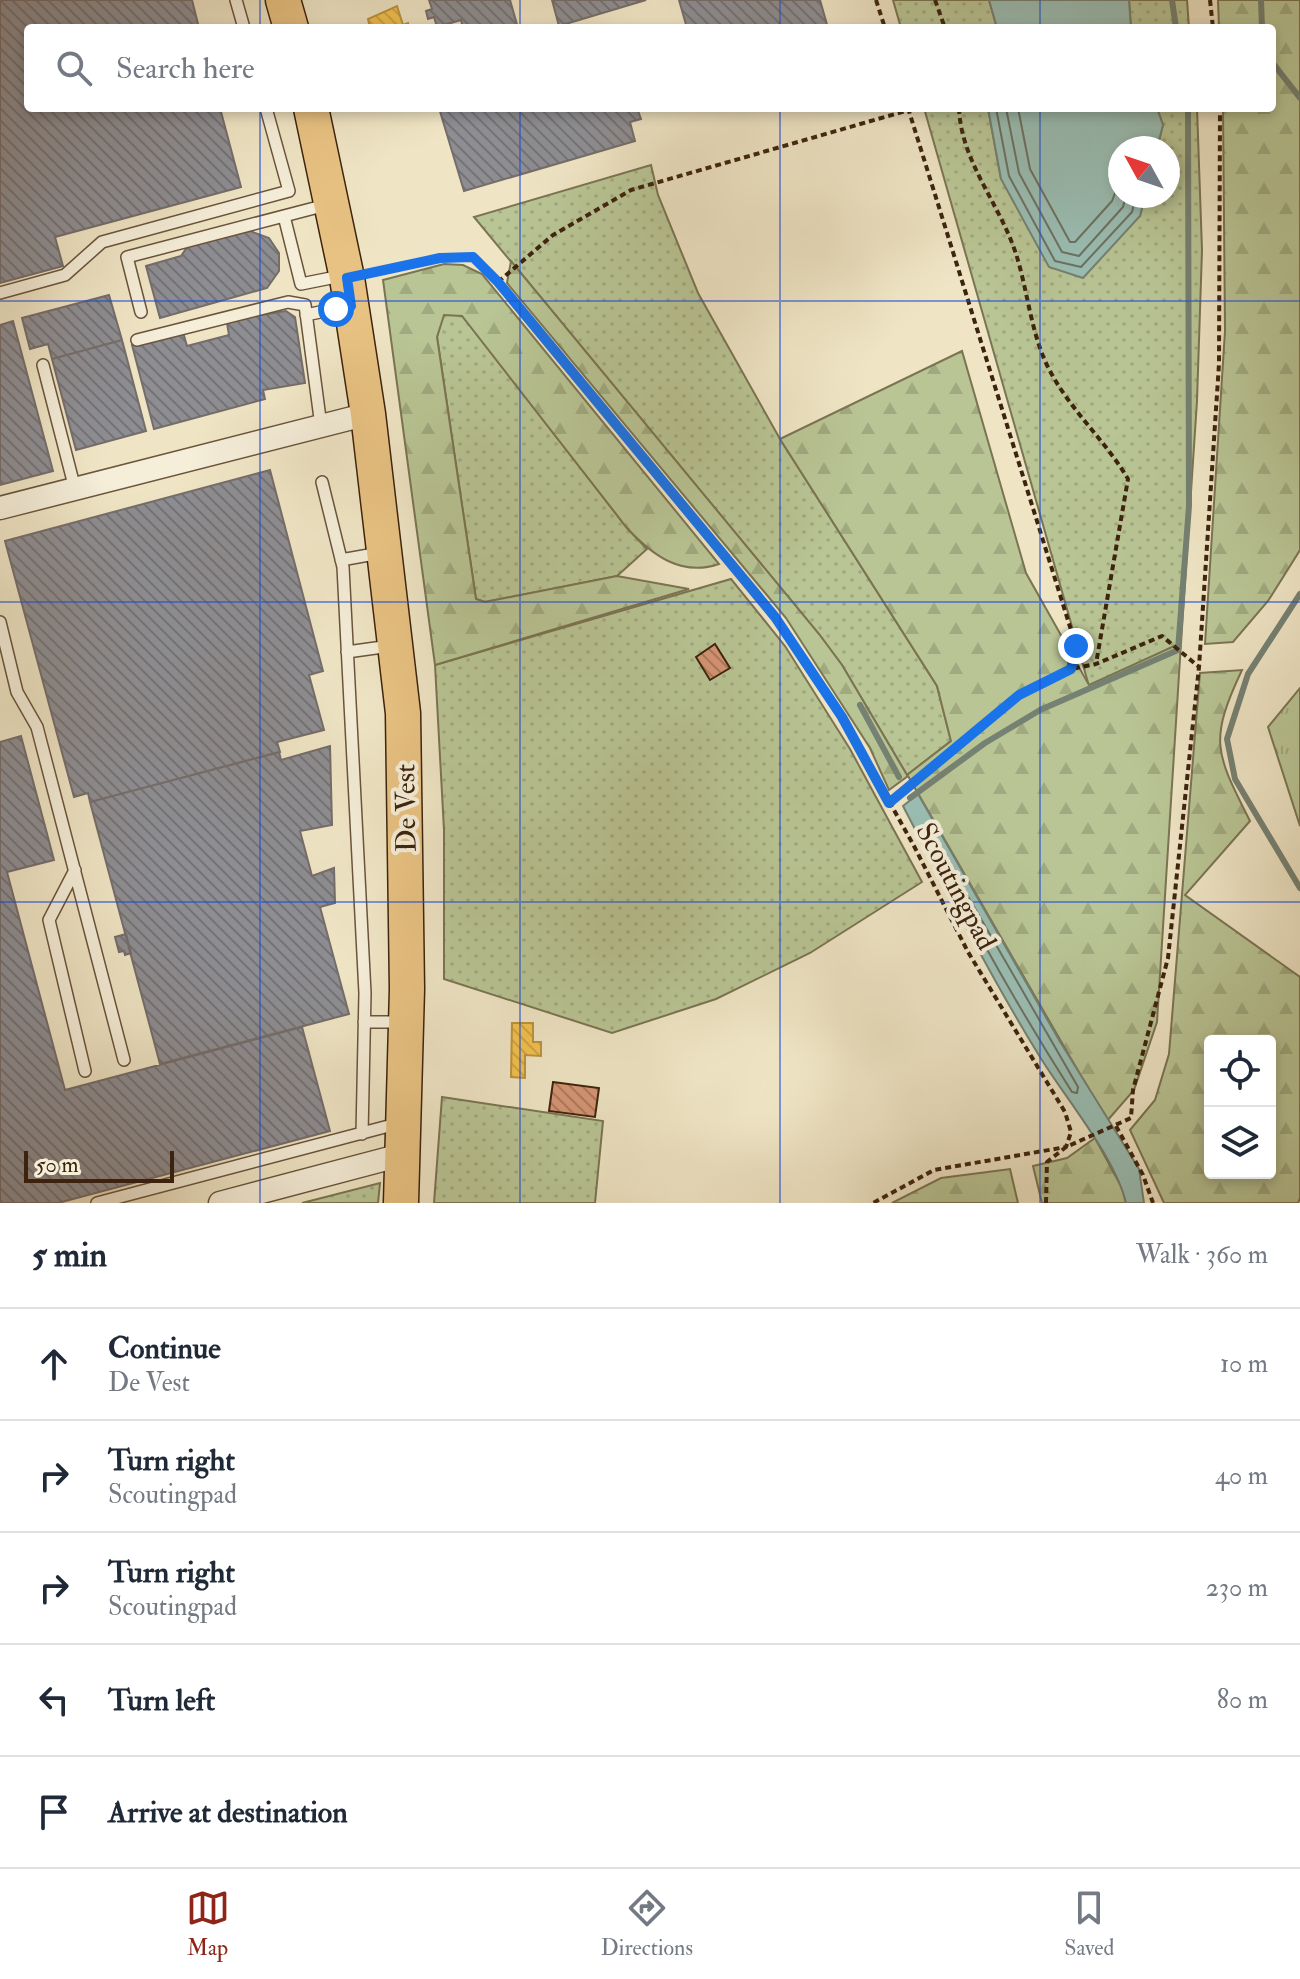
<!DOCTYPE html>
<meta charset="utf-8">
<style>
:root{--surface:#fff;--page:#f2f2f3;--text:#1f2937;--muted:#747a83;--line:#e0e1e3;--accent:#8f2418}
body{margin:0;font-family:"IM FELL Double Pica",serif;background:var(--page);color:var(--text)}
.controls{position:absolute;right:24px;bottom:24px;display:grid;overflow:hidden;border-radius:8px;box-shadow:0 4px 12px #0003}
.controls button{width:72px;height:72px;display:grid;place-items:center;padding:0;border:0;border-bottom:2px solid var(--line);background:var(--surface);color:var(--text);font:40px sans-serif}
.compass{position:absolute;left:1108px;top:136px;width:72px;height:72px;border-radius:50%;background:var(--surface);box-shadow:0 4px 12px #0003;rotate:310deg}
.scale{position:absolute;left:24px;bottom:20px;width:150px;box-sizing:border-box;padding-left:8px;border:4px solid #3d230e;border-top:0;font-size:22px;line-height:28px;white-space:nowrap;color:#3d230e;-webkit-text-stroke:6px #f5eed9;paint-order:stroke}
.stop{position:absolute;width:24px;height:24px;margin:-18px;border:6px solid #1a73e8;border-radius:50%;background:#fff}
.stop.end{background:#1a73e8;border-color:#fff;box-shadow:0 2px 8px #0008}
.list{margin:0;padding:0;list-style:none}
h2{display:flex;justify-content:space-between;align-items:center;height:104px;margin:0;padding:0 32px;font-size:34px}
h2 small{font-size:26px;font-weight:400;color:var(--muted)}
.list li{display:grid;grid-template-columns:52px 1fr auto;gap:24px;align-items:center;box-sizing:border-box;height:112px;padding:0 32px;border-top:2px solid var(--line)}
.list b{display:block;font-size:30px;white-space:nowrap}
.list p{margin:0;font-size:26px;white-space:nowrap;color:var(--muted)}
.list em{font-size:26px;font-style:normal;color:var(--muted)}
.icon{flex:none;width:44px;height:44px;fill:none;stroke:currentColor;stroke-width:2;stroke-linecap:round;stroke-linejoin:round}
.map{position:relative;flex:none;width:1300px;height:1203px;overflow:hidden}
.search{position:absolute;background:var(--surface);box-shadow:0 4px 12px #0003;left:24px;right:24px;top:24px;height:88px;display:flex;align-items:center;gap:20px;box-sizing:border-box;padding:0 28px;border-radius:8px;color:var(--muted);font-size:30px}
.sheet{height:664px;background:var(--surface)}
nav{display:flex;justify-content:space-around;align-items:center;box-sizing:border-box;height:112px;border-top:2px solid var(--line);background:var(--surface);font-size:22px;color:var(--muted)}
nav a{display:grid;justify-items:center;gap:4px}
nav .on{color:var(--accent)}
.map>svg:first-child{display:block}
.grass{fill:url(#grass-dots);stroke:#7b7452;stroke-width:2}
.forest{fill:url(#forest-firs);stroke:#7b7452;stroke-width:2;fill-rule:evenodd}
.park{fill:url(#park-tufts);stroke:#7b7452;stroke-width:2}
.water{fill:#9abfb5;stroke:#758172;stroke-width:2}
.homes{fill:url(#homes-back-hatch);stroke:#bc923b;stroke-width:2}
.industry{fill:url(#industry-back-hatch);stroke:#756d6a;stroke-width:2}
.lines{fill:none;stroke-linecap:round;stroke-linejoin:round}
.shore{stroke:#6c7162;stroke-width:2}
.stream{stroke:#758172;stroke-width:6}
.building{fill:url(#building-back-hatch);stroke:#3d230e;stroke-width:2}
.service-casing{stroke:#6a543c;stroke-width:14}
.minor-casing{stroke:#6a543c;stroke-width:25}
.primary-casing{stroke:#3d230e;stroke-width:37}
.path{stroke:#3d230e;stroke-width:4;stroke-dasharray:6 4;stroke-linecap:butt}
.service{stroke:#f5eed9;stroke-width:11}
.minor{stroke:#f5eed9;stroke-width:22}
.primary{stroke:#e8c282;stroke-width:34}
.route{stroke:#1a73e8;stroke-width:10}
.grid{fill:none;stroke:#1d4ed8;stroke-width:2;stroke-opacity:0.55}
.labels{text-anchor:middle;stroke-width:8;stroke-linejoin:round;paint-order:stroke}
.street-label{font-size:28px;fill:#3d230e;stroke:#f5eed9}
</style>
<div class="map">
<svg width="1300" height="1203" viewBox="0 0 1300 1203">
<defs>
<pattern id="grass-dots" width="8" height="8" patternUnits="userSpaceOnUse" patternTransform="scale(2)"><rect width="8" height="8" fill="#b9c595"/><path d="M2 2h.1M6 6h.1" fill="none" stroke="#a0a97f" stroke-width="1.8" stroke-linecap="round"/></pattern>
<pattern id="forest-firs" width="22" height="20" patternUnits="userSpaceOnUse" patternTransform="scale(2)"><rect width="22" height="20" fill="#b9c595"/><path d="M5 1l3.5 6h-7zM16 11l3.5 6h-7z" fill="#a0a97f"/></pattern>
<pattern id="park-tufts" width="24" height="20" patternUnits="userSpaceOnUse" patternTransform="scale(2)"><rect width="24" height="20" fill="#b9c595"/><path d="M3 7l-1-3M5 7V3M7 7l1-3M15 17l-1-3M17 17v-4M19 17l1-3" fill="none" stroke="#a0a97f"/></pattern>
<pattern id="homes-back-hatch" width="6" height="6" patternUnits="userSpaceOnUse" patternTransform="scale(2)"><rect width="6" height="6" fill="#f2c14e"/><path d="M-1 5l2 2M0 0l6 6M5-1l2 2" fill="none" stroke="#d0a643"/></pattern>
<pattern id="industry-back-hatch" width="6" height="6" patternUnits="userSpaceOnUse" patternTransform="scale(2)"><rect width="6" height="6" fill="#8d8d92"/><path d="M-1 5l2 2M0 0l6 6M5-1l2 2" fill="none" stroke="#747376"/></pattern>
<pattern id="building-back-hatch" width="6" height="6" patternUnits="userSpaceOnUse" patternTransform="scale(2)"><rect width="6" height="6" fill="#d59574"/><path d="M-1 5l2 2M0 0l6 6M5-1l2 2" fill="none" stroke="#ae795e"/></pattern>
</defs>
<rect width="100%" height="100%" fill="#efe5c5"/>
<filter id="stains"><feTurbulence type="fractalNoise" baseFrequency=".0025" numOctaves="4"/><feColorMatrix values="0 0 0 0 .2 0 0 0 0 .09 0 0 0 0 .02 0 0 0 .5 -.17"/></filter>
<radialGradient id="worn" r=".72"><stop offset=".6" stop-color="#630" stop-opacity="0"/><stop offset="1" stop-color="#630" stop-opacity=".3"/></radialGradient>
<path class="grass" d="M893,0H989L997,28H901Z
M1129,0H1187L1189,28H1131Z
M924,108H988L1001,179L1140,216L1145,196H1168V148H1157L1163,125L1157,108H1197L1202,250L1197,401L1181,643L1089,686Z
M651,165L658,195L698,293L780,439L937,686L951,741L907,775L842,665L819,634L474,217Z
M443,315H462L627,528L647,549L617,576L485,602L476,599L437,337Z
M731,579L785,646L850,749L922,882L810,953L716,999L612,1033L444,979V830L435,665Z
M442,1097L603,1121L595,1203H434Z
M380,1183L378,1203H302Z"/>
<path class="forest" d="M1218,0H1300V550L1268,601L1233,642L1205,644L1225,331L1223,108H1272V28H1219Z
M511,261L819,634L842,665L907,775L951,741L937,686L780,439L962,351L1026,573L1089,685L1181,643L1157,1022L1134,1090L1107,1121L908,776L889,790L870,748L786,618L507,283Z
M444,264L463,265L482,274L719,564C681,577 652,555 627,528L462,316L444,315L437,337L476,599L485,602L617,576L689,589L435,665L383,280Z
M1242,670C1208,742 1216,753 1250,821L1185,895L1300,977V1198L1298,1203H1164L1130,1130L1155,1100L1169,1054L1200,673ZM1210,1041H1270V1173H1210Z
M1095,1138L1122,1188L1126,1203H1042L1033,1166L1067,1158Z
M1010,1169L1018,1203H892L941,1178Z"/>
<path class="park" d="M1300,688V826L1268,727Z"/>
<path class="water" d="M989,0H1129L1131,28H997Z
M988,108H1157L1163,125L1157,148H1120V196H1145L1140,216L1083,278L1049,267L1001,179Z
M918,794L1059,1040L1139,1169L1144,1203H1126C1115,1157 1066,1099 1040,1057C990,976 947,891 903,806Z"/>
<path class="homes" d="M397,6L403,25L408,23L409,28H370L368,19Z
M512,1023H533V1042H541V1056L525,1055V1078L511,1077Z"/>
<path class="industry" d="M0,0H192L199,28H28V108H220L241,187L55,237L63,266L0,283Z
M429,0H510L518,28H463L461,20L437,27L434,17L428,19L426,11L432,9Z
M552,0H646L559,26Z
M679,0H820L828,28H687Z
M439,108H637L641,119L630,122L635,141L464,191Z
M250,231L269,238L279,253V271L267,288L160,318L146,266L181,256L188,246Z
M109,295L122,340L52,359L48,344L30,349L22,318Z
M286,311L295,317L305,383L263,390L265,399L154,429L132,345L183,332L187,346L229,335L227,323L235,319Z
M13,321L53,471L0,485V325Z
M122,340L146,431L76,450L52,359Z
M270,470L323,671L309,675L324,730L277,742L280,752L90,802L88,793L74,797L5,541Z
M21,736L54,860L7,872L65,1090L302,1027L330,1131L58,1203H0V742Z
M330,746L332,825L300,831L312,876L334,868L335,903L320,907L349,1014L160,1064L90,802L279,752L281,760Z
M126,934L131,953L125,955L124,951L119,952L115,937Z"/>
<g class="lines">
<path class="shore" d="M996,108L1009,176L1055,261L1081,267L1132,212L1136,196
M1006,108L1019,173L1062,252L1079,256L1123,207L1126,196
M1018,108L1030,169L1070,242H1075L1112,201L1120,180
M957,885L962,886L1078,1087L1077,1093L1072,1092C1030,1026 991,959 955,890Z"/>
<path class="stream" d="M1172,0L1176,28
M1261,0L1262,28
M1272,62L1300,98
M1300,594L1248,674L1227,739L1235,779L1300,888
M860,705L899,777
M910,798L985,743L1040,710L1178,650L1189,506L1188,108"/>
</g>
<path class="building" d="M715,644L730,668L710,680L696,657Z
M553,1082L599,1088L595,1117L549,1111Z"/>
<g class="lines">
<defs>
<path id="service" d="M236,0L244,28
M284,216L301,284L341,276
M0,293L65,275L102,242L289,191L266,108
M141,312L127,257L326,205
M306,315L348,306
M137,340L288,302L305,305L321,426
M43,365L75,489
M322,482L343,567L365,993L362,1134
M341,560L380,553
M0,622L17,692L37,727L124,1060
M347,652L390,646
M75,870L49,920L85,1071
M364,1022H403
M97,1203L400,1123"/>
<path id="minor" d="M0,508L368,414
M220,1203L390,1158L404,1157"/>
<path id="primary" d="M283,0L291,28
M311,108L347,278L368,414L403,713L407,989L401,1203"/>
</defs>
<use href="#service" class="service-casing"/>
<use href="#minor" class="minor-casing"/>
<use href="#primary" class="primary-casing"/>
<path class="path" d="M876,0L885,28
M935,0L945,28
M1210,0L1213,28
M908,108L1076,646L1071,669
M959,108C961,162 1000,204 1016,254C1028,291 1031,336 1050,371C1071,411 1105,440 1128,479L1096,664
M372,272L440,258L473,257L498,282L775,617L842,717L914,846L968,952L1065,1112L1071,1132L1066,1147L934,1170L873,1203
M498,282L553,235L631,190L909,110
M889,803L1019,695L1071,669L1096,664L1162,636L1199,667
M1116,1126L1143,1175L1153,1203
M1046,1203L1047,1162L1066,1147L1131,1118L1133,1090L1168,958L1199,667L1219,364L1220,108"/>
<use href="#service" class="service"/>
<use href="#minor" class="minor"/>
<use href="#primary" class="primary"/>
</g>
<g class="lines">
<path class="route" d="M336,309L351,306L347,278L440,258L473,257L498,282L775,617L842,717L889,803L1019,695L1071,669L1076,646"/>
</g>
<path class="grid" d="M260,0V28M520,0V28M780,0V28M1040,0V28M260,108V1203M520,108V1203M780,108V1203M1040,108V1203M0,301H1300M0,602H1300M0,902H1300"/>
<g class="labels">
<g class="street-label">
<text transform="translate(405 808) rotate(-91)" y="10">De Vest</text>
<text transform="translate(957 886) rotate(62)" y="10">Scoutingpad</text>
</g>
</g>
<rect width="100%" height="100%" filter="url(#stains)"/>
<rect width="100%" height="100%" fill="url(#worn)"/>
</svg>
<div class="controls">
<button><svg class="icon" aria-label="locate" viewBox="0 0 24 24"><circle cx="12" cy="12" r="6"/><path d="M12 2v4M12 18v4M2 12h4M18 12h4"/></svg></button>
<button><svg class="icon" aria-label="layers" viewBox="0 0 24 24"><path d="M12 4l9 5-9 5-9-5zM3 14l9 5 9-5"/></svg></button>
</div>
<svg class="compass" viewBox="-18 -18 36 36"><path d="M0-13l5 13h-10z" fill="#e53935"/><path d="M0 13l5-13h-10z" fill="#747a83"/></svg>
<div class="scale">50 m</div>
<div class="stop" style="left:336px;top:309px"></div>
<div class="stop end" style="left:1076px;top:646px"></div>
<div class="search"><svg class="icon" aria-label="search" viewBox="0 0 24 24"><circle cx="10" cy="10" r="6"/><path d="M15 15l6 6"/></svg>Search here</div>
</div>
<section class="sheet">
<h2>5 min<small>Walk · 360 m</small></h2>
<ul class="list">
<li><svg class="icon" aria-label="ahead" viewBox="0 0 24 24"><path d="M12 20V5M6 11l6-6 6 6"/></svg><div><b>Continue</b><p>De Vest</p></div><em>10 m</em></li>
<li><svg class="icon" aria-label="right" viewBox="0 0 24 24"><path d="M7 20v-9h11M14 6l5 5-5 5"/></svg><div><b>Turn right</b><p>Scoutingpad</p></div><em>40 m</em></li>
<li><svg class="icon" aria-label="right" viewBox="0 0 24 24"><path d="M7 20v-9h11M14 6l5 5-5 5"/></svg><div><b>Turn right</b><p>Scoutingpad</p></div><em>230 m</em></li>
<li><svg class="icon" aria-label="left" viewBox="0 0 24 24"><path d="M17 20v-9H6M10 6l-5 5 5 5"/></svg><div><b>Turn left</b></div><em>80 m</em></li>
<li><svg class="icon" aria-label="arrive" viewBox="0 0 24 24"><path d="M6 21V4h12l-3 4 3 4H6"/></svg><div><b>Arrive at destination</b></div></li>
</ul>
</section>
<nav>
<a class="on"><svg class="icon" aria-label="map" viewBox="0 0 24 24"><path d="M3 6l6-2 6 2 6-2v14l-6 2-6-2-6 2zM9 4v14M15 6v14"/></svg>Map</a>
<a><svg class="icon" aria-label="directions" viewBox="0 0 24 24"><path d="M12 3l9 9-9 9-9-9zM9 14v-3h6M13 9l2 2-2 2"/></svg>Directions</a>
<a><svg class="icon" aria-label="saved" viewBox="0 0 24 24"><path d="M7 4h10v16l-5-4-5 4z"/></svg>Saved</a>
</nav>
